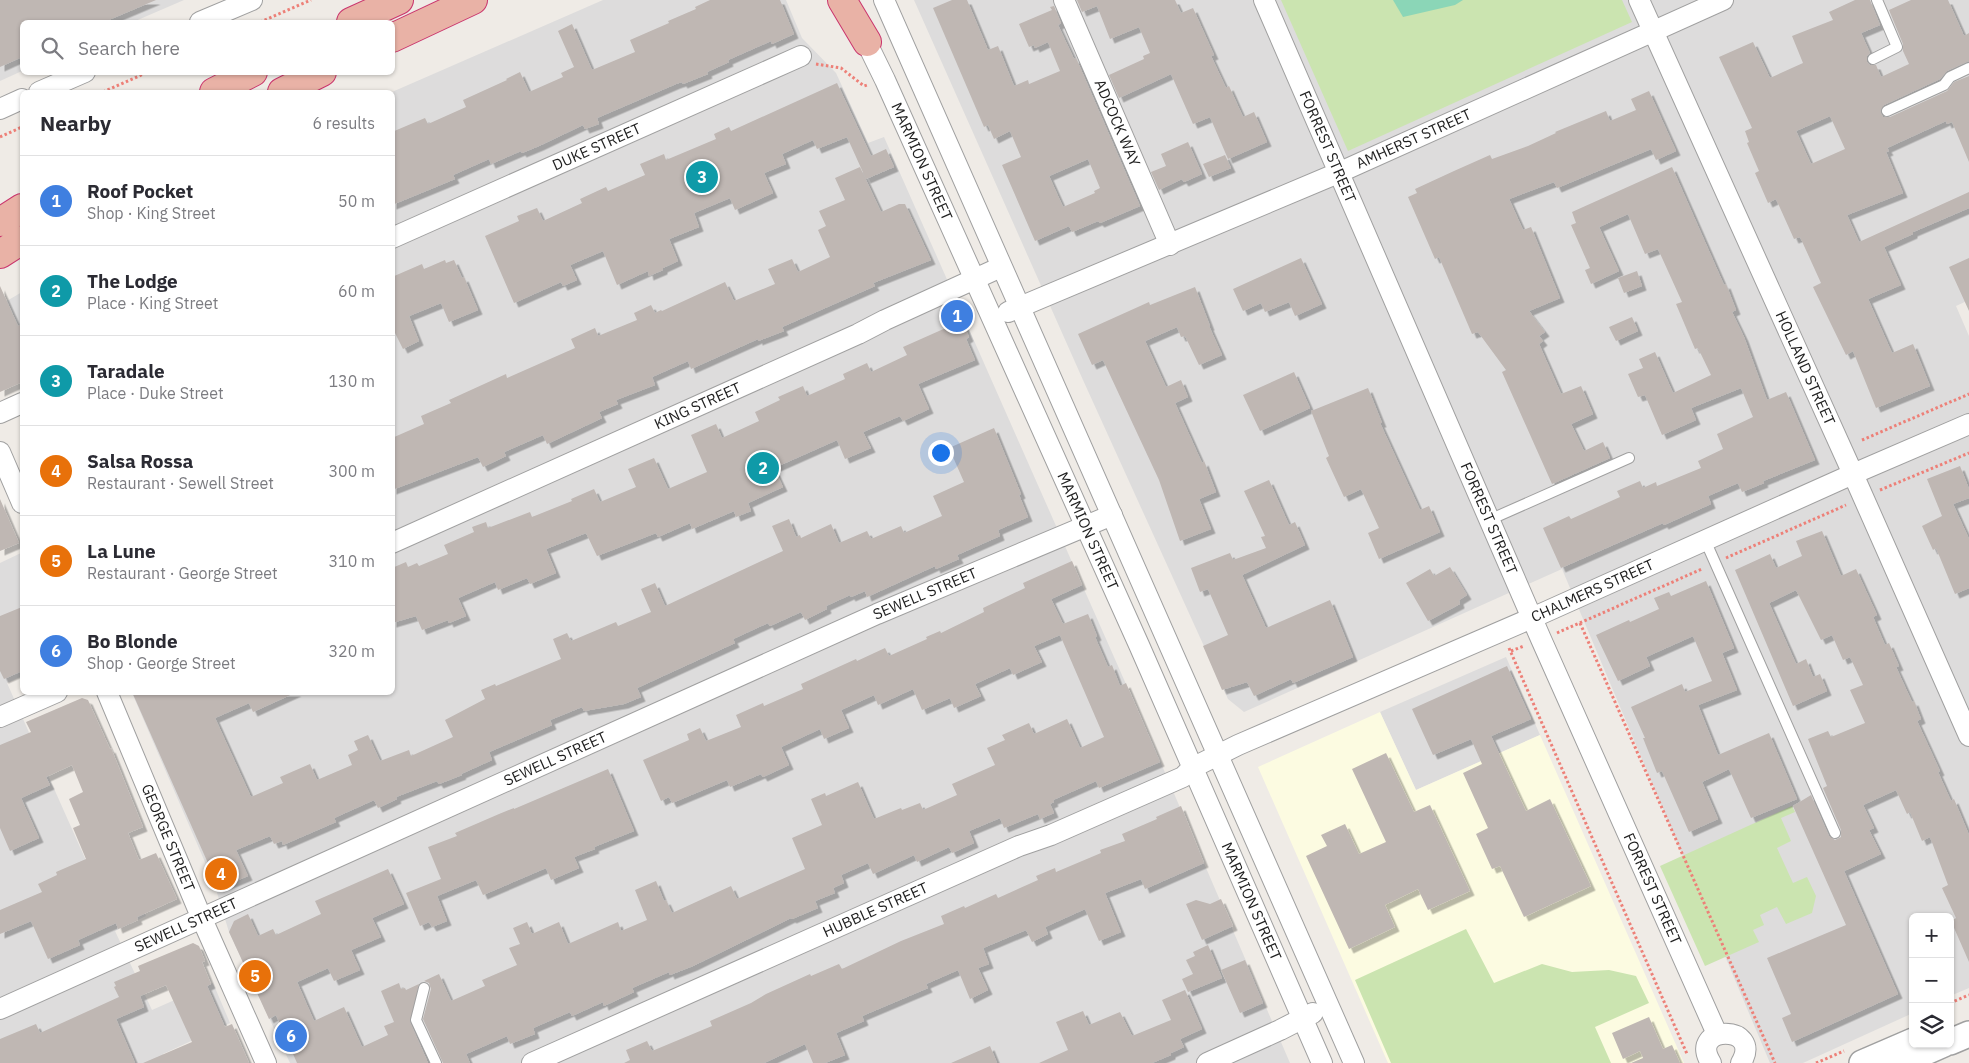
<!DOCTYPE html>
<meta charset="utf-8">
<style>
:root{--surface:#fff;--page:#f7f7f7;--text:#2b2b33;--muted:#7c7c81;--line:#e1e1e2;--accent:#2563eb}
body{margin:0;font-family:"IBM Plex Sans",sans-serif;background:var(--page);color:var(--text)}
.controls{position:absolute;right:15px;bottom:15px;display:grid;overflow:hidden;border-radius:8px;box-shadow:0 1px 4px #0004}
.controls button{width:45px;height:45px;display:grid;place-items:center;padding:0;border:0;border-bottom:1px solid var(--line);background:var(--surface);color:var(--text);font:25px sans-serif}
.you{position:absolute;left:940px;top:452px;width:18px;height:18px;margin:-12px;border:4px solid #fff;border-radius:50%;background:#1a73e8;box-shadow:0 0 0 8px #1a73e833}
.badge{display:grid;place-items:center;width:32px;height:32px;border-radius:50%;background:var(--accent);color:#fff;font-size:16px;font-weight:700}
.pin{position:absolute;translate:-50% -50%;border:2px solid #fff;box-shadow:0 1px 5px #0006}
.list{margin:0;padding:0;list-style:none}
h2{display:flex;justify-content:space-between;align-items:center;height:65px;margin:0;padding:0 20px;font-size:21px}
h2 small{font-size:16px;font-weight:400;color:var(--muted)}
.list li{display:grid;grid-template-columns:32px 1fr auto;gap:15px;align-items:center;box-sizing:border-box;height:90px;padding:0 20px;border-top:1px solid var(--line)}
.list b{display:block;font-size:19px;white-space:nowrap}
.list p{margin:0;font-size:16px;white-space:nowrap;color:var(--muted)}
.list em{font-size:16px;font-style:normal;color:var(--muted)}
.icon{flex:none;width:28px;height:28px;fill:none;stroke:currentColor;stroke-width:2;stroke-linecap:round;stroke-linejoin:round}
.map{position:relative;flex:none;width:1969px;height:1063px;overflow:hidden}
.search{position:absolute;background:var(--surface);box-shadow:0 1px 4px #0004;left:20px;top:20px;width:375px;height:55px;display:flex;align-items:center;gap:12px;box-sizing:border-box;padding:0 18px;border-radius:8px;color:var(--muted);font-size:19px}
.panel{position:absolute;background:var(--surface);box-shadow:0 1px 4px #0004;left:20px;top:90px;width:375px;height:605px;border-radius:8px}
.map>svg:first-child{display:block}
.residential{fill:#dddcdc}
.education{fill:#fcfbe1}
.grass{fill:#cbe4b0}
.pitch{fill:#8bd6b7}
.building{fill:#bfb7b3;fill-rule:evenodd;filter:url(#shadow)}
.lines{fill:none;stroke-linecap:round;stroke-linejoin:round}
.service-casing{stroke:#a0a0a0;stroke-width:12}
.minor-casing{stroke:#a0a0a0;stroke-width:22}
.tertiary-casing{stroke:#a0a0a0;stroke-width:28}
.trunk-casing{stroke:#ca356d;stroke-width:30}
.path{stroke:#ed8078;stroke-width:3;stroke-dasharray:2.5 2.5;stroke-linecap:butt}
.service{stroke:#fff;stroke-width:10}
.minor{stroke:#fff;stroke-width:20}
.tertiary{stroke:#fff;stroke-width:25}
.trunk{stroke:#e9b2a6;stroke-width:28}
.labels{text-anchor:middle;stroke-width:4;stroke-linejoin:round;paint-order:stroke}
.street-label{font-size:15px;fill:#1f1f1f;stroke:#fff}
</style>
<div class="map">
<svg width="1969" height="1063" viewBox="0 0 1969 1063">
<defs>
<filter id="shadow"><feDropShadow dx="4.5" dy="4.5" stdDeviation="0" flood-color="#0004"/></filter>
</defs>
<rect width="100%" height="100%" fill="#efebe6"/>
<path class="residential" d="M0,0H184L133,22H22V71L0,81Z
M603,0H786L802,38L836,73L868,143L884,137L1160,761L1290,1063H290L229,932L214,883L132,693L392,692V92Z
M914,0H1969V300L1956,306L1969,336V988L1950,996V917H1913V1013L1803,1063H1770L1562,569L1244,712L1228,699L1083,380Z
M22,292V382L0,390V305Z
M21,553L22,676L7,683L88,865L117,852L146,916L115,931L152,1010L213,983L230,1023L163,1054L167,1063H0V563Z
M1506,657L1540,735L1416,790L1380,712Z"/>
<path class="education" d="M1380,712L1416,790L1540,735L1684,1063H1388L1258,767Z"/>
<path class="grass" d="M1281,0H1622L1632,22L1348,151Z
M1792,806L1795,812L1781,818L1791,841L1777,848L1793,883L1807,877L1816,896L1812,913L1786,924L1777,907L1760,915L1764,925L1753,930L1759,942L1705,966L1660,866Z
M1466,929L1494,983L1542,964L1572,972L1609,970L1636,976L1649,1003L1595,1027L1611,1063H1391L1355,980Z"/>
<path class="pitch" d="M1393,0H1463L1455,5L1403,17Z"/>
<path class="building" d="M0,0H156L104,22H22V57L0,67Z
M710,0H780L794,34L772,44L771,41L728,60L729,62L707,72L708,74L683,84L682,82L676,84L597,118L599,124L585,129L583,125L539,146L522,153L521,151L491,164L489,159L453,175L455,179L392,205V132L425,118L428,124L466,107L463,100L507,80L506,79L520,72L529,92L563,77L561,73L574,67L558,31L572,24L592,70L635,52L630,40L669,23L668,21L696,9L695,7Z
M952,0H967L988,50L998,46L1014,86L1028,80L1029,84L1060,71L1048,42L1035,48L1034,45L1029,47L1019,24L1052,10L1050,7L1054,6L1061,23L1058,25L1074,59L1076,58L1140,206L1100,223L1098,221L1072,232L1069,226L1035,241L1002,165L1021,157L1010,131L994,139L988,125L984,127L933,8ZM1088,159L1100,188L1094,191L1095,193L1063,207L1049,176Z
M1077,0H1175L1181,13L1193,8L1214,55L1211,56L1226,88L1229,86L1243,117L1254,112L1267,142L1228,159L1210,117L1193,124L1171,74L1119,98L1109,75L1144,59L1143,56L1150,53L1139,27L1110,39L1097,6L1082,12Z
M1855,0H1870L1880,25L1861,33L1870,53L1867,56V62L1870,65H1876L1881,77L1909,64L1903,51V44L1889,10L1911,0H1948L1964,36L1969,33V61L1947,71L1940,79L1884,105L1880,111L1883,117H1890L1947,91L1954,82L1969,76V162L1952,122L1947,124L1946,121L1887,148L1889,151L1886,152L1903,193L1847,215L1859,242L1969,192V208L1913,232V234L1884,247L1901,285L1868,299L1892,353L1913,344L1930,386L1876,408L1853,351L1846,355L1813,287L1821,283L1800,237L1794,239L1776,199L1768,203L1755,173L1759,171L1747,143L1749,142L1745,131L1752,128L1719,57L1753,42L1770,78L1803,63L1792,36L1833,20L1829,12ZM1830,116L1845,149L1811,164L1796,131Z
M837,83L871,156L886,149L894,167L866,179L847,137L817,149L813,140L782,154L786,164L764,173L773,193L735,210L730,198L694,213L699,227L669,239L678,261L663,268V270L649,276L648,271L617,285L603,251L570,265L577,280L563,286L561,282L514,303L485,236L519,221L517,216L537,208L543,221L582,203L580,199L606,187L608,191L645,175L640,164L664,154L666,160L716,139L714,134L729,127L731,131Z
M1649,91L1676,151L1656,160L1651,149L1557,188L1554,182L1509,199L1523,230L1531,227L1560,298L1529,311L1545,332L1539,336L1543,341L1539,344L1561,394L1581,386L1593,414L1571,424L1584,451L1603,442L1610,458L1552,484L1502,372L1506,370L1478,332L1472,334L1439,257L1435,259L1408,197L1417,193L1415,189L1454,171L1490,155L1492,159L1528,146L1556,133L1555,132L1606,111L1610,121L1636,110L1631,99Z
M1188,142L1202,174L1184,182L1182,179L1159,190L1151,172L1166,166L1161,154Z
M1225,155L1231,168L1209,177L1203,164Z
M860,167L881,212L899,204H905L931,260L873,283L875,286L782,327L784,331L758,341V339L691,369L688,361L652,377L655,385L616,400L618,404L599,412L602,418L547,444L543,435L504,452L506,456L483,467L478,457L392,490V438L424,424L421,416L451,403L449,400L506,374L507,378L575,348L571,339L595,328L598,336L637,320L634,313L651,305L655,313L661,310L662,311L725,282L734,301L775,284L768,269L792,259L798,272L830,257L818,230L826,226L819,211L845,200L835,178Z
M1672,167L1724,285L1726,284L1736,310L1732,312L1744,337L1767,400L1786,392L1815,460L1763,481L1764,483L1742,492L1738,483L1708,496L1711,504L1664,525L1663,523L1561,568L1543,528L1569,516L1571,519L1620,497L1617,491L1640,481L1643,488L1656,482L1657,486L1701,468L1698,461L1723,449L1717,434L1753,417L1741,388L1691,408L1696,420L1662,435L1645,395L1638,397L1628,374L1643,368L1639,359L1655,352L1673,393L1711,375L1698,348L1695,349L1676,304L1682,302L1658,249L1645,254L1628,214L1599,227L1619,271L1591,284L1585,270L1590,268L1571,225L1576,223L1572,212Z
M1301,258L1322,304L1295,316L1289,302L1265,312L1261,303L1243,311L1233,289Z
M1969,258V311L1949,267Z
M445,260L446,263L454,260L462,278L464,277L478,310L449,322L441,303L409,316L419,341L403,349L392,327V277L422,264L424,269Z
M1637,271L1642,286L1624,293L1618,278Z
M0,286L18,326L22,324V382L0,392Z
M1195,287L1210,326H1209L1222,355L1199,365L1185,336L1181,337L1177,327L1145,341L1166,387L1181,380L1188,397L1175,403L1202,463L1204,461L1216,492L1199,499L1211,529L1180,541L1159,480L1103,360L1092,365L1078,334L1149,302L1150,305Z
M954,309L959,313L969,337L966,339L975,360L918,384L929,409L903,421L900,416L863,432L871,448L845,459L837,440L774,468L783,487L748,503L751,511L736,517L734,511L692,529L690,523L658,537L656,533L597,556L586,533L546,549L556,573L530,584L527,578L498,590L495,582L458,598L466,616L449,623L448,620L422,630L416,616L392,623V568L406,562L408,567L417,563L419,566L448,554L444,545L474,532L472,527L486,522L488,528L530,512L532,517L572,501L571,499L594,489L600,502L636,487L628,469L654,458L668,489L707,472L691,435L716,424L722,438L759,421L755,412L780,400L778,397L803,386L807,396L845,379L843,374L867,363L871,372L907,355L903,347L948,327L942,314Z
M1632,317L1638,331L1616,341L1609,327Z
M1294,372L1310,408L1260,431L1243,395Z
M1368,388L1382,423H1380L1420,510L1429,506L1440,532L1379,559L1368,533L1379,528L1361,489L1344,497L1326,458L1329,456L1311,411Z
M994,428L1021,494L1019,495L1028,517L998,530L1000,536L957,555L959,559L936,569L935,566L867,597L865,591L851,597L850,595L826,606L827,609L805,620L801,612L770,626L768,623L733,639L735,643L637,688L641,697L624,704L584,711L582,707L550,720L552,725L489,752L492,760L461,774L462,775L439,784L437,781L396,797L397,799L378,808L374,800L334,818L336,822L283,845L282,841L274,844L270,836L236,850L248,876L219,888L132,692H297L253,712L249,703L215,718L251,797L283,783L280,777L310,764L317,780L352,765L348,755L358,750L354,741L368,735L380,761L409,750L411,756L453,737L445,720L485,699L481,690L495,684L496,686L561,659L553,639L567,633L571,641L616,622L618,626L651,612L641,589L655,583L665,606L783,551L772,526L789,519L796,537L800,535L801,538L831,524L839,543L867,531L871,539L901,526L904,533L942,516L933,496L964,482L949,448Z
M1960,466L1969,489V498L1953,504L1969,539V588L1955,594L1936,548L1933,550L1922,526L1942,516L1927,479Z
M1269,480L1289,525L1295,522L1305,545L1242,575L1266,628L1330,600L1353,657L1293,683L1291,679L1254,696L1247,682L1222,690L1203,646L1228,635L1208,589L1200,592L1191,568L1230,553L1233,560L1266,548L1261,537L1265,536L1244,491Z
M0,499L19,543L0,551Z
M1822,531L1841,576L1856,569L1877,615L1873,617L1885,645L1889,643L1899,666L1896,667L1912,702L1914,701L1921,719L1917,721L1940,771L1938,772L1951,801L1954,799L1969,835V962L1951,921L1956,918L1942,888L1948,885L1930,837L1922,841L1910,812L1907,814L1896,790L1863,805L1874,828L1869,830L1881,854L1844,871L1898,994L1792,1042L1782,1018L1791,1014L1767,958L1846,925L1793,806L1811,795L1829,836L1835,840L1841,837V830L1823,788L1827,786L1808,739L1828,731L1831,737L1865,723L1850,690L1863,685L1850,657L1843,660L1832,635L1821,640L1796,590L1769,603L1796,664L1806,659L1813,677L1820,674L1827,691L1793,706L1735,570L1770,554L1776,568L1802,556L1796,541Z
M1072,561L1082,585L1051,599L1063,624L1088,614L1097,636L1095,637L1108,667L1112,665L1120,686L1126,683L1160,762L1099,788L1096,781L1053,800L1054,802L1050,804L1054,813L1040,819L1038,814L1004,828L1000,818L969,831L974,843L952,853L949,847L917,862L914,855L873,874L868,863L841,875L844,883L833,888L835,893L815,901L818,908L792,919L791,918L693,966L670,975L669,972L632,988L634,992L604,1006L603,1002L572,1016L570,1012L533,1028L535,1034L510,1044L507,1036L466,1054L470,1063H443L423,1019L431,989L429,983L424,981L439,974L451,1001L485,986L482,980L517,965L509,948L520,944L513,928L527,922L532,934L559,922L568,944L618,922L621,931L647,920L635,890L656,881L664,901L666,900L672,913L731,886L737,899L805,869L792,838L822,825L811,799L825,793L826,796L858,782L874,819L901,808L902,810L920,803L923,810L957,795L952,784L995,765L987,748L1005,740L1002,735L1029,723L1034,734L1067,719L1080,748L1104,737L1060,635L1034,646L1042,662L1013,675L1010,668L975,684L981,696L954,708L950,698L922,710L913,689L878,705L874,695L841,710L849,728L824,739L820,729L781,747L789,765L763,777L761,774L730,787L727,780L672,803L669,797L661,801L643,760L689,740L687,734L700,728L706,741L741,727L736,715L763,703L764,706L803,689L801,684L856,659L857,661L885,648L889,656L927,639L926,637L940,631L941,633L984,612L983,608L1025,588L1023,583Z
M1450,567L1467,595L1459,600L1460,604L1428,621L1406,583L1430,569L1434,576Z
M1706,581L1734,648L1722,653L1737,690L1698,705L1718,755L1769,733L1797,799L1751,818L1729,769L1702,782L1718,819L1689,832L1662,771L1657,773L1643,738H1645L1631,707L1682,684L1685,692L1712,681L1693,636L1646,657L1650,666L1618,681L1596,635L1629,620L1630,622L1659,609L1654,598L1669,592L1671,596Z
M22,607V671L4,679L0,671V616Z
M1507,666L1531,719L1491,736L1526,811L1550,799L1591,886L1524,917L1500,866L1492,869L1476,834L1488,828L1463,773L1482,764L1471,739L1433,755L1412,709Z
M82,698L88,700L110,749L111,748L143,827L128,833L139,860L156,853L177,899L137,917L138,920L118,929L116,923L78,940L80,945L48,959L31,921L0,934V910L42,892L38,884L57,875L56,872L86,859L73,828L80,825L69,799L83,792L72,765L46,777L50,785L21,798L39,838L10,851L0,828V745L31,732L26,722Z
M1386,753L1414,812L1430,805L1470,891L1428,910L1418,889L1385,905L1395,927L1349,949L1306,856L1327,846L1321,835L1345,824L1359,854L1386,842L1352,769Z
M608,769L634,831L594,847L595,849L574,857L579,868L551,880L546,868L483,895L476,880L437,896L447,921L432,927L429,922L420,926L406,893L441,879L428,847L457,836L455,833L499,814L514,808V809Z
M1181,806L1204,863L1145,889L1141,879L1105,893L1121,932L1099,941L1085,909L1045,927L1048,934L1032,942L1026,930L983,948L989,964L978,968L988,990L970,999L958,970L926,984L928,988L862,1016L864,1021L836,1033L845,1055L825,1063H813L805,1044L764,1063H624L630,1060L626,1050L647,1041L652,1051L712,1026L710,1021L751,1003L766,994L810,974L811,976L839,964L842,969L901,941L944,924L941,916L964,906L965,908L996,894L998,898L1038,880L1036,876L1055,868L1056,872L1101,853L1100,850L1125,841L1122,834L1157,819L1156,817Z
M388,869L404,904L372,918L381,937L351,950L360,970L334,981L328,968L297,982L314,1021L344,1007L362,1047L388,1035L384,1026L394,1022L381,991L399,983L401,989L405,988L406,990L419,984L410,1022L428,1063H297L276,1015L269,1019L229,932L234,921L248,914L258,936L273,929L276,935L321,914L315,901Z
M1221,899L1233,926L1202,940L1186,904L1196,900L1210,904Z
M193,943L199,946L205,961L202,962L211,984L207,986L225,1027L232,1024L249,1063H143L192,1042L166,985L140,996L144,1007L116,1019L135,1063H0V1039L36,1024L40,1033L119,997L114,987L116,986L114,982L140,971L138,966Z
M1208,945L1222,978L1188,992L1182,979L1193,974L1186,960L1195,956L1193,952Z
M1245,960L1263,1003L1240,1013L1221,970Z
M1185,990L1202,1029L1180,1039L1184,1047L1171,1053V1055L1152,1063H1039L1068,1050L1056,1022L1083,1011L1089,1025L1120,1012L1132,1036L1171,1020L1162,1000Z
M1649,1017L1663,1049L1672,1045L1680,1063H1631L1643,1058L1640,1051L1623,1059L1612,1033Z
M990,1046L997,1063H951Z"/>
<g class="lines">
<defs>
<path id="service" d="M1873,59L1897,47L1877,0
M1887,111L1944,85L1950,77L1969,68
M1489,520L1629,458
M1705,540L1835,833
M424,988L416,1020L436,1063"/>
<g id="minor">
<path d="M884,0L1354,1063"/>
<path id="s1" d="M1064,0L1170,245"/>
<path id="s2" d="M1264,0L1541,639L1717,1034"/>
<path id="s3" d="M1639,0L1853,474L1969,736"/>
<path d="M200,22L252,0"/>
<path id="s4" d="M861,31L885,80L1139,645L1322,1063"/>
<path d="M39,92L85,72"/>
<path d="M0,109L22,99"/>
<path id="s5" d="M392,238L801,56"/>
<path id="s6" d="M1008,312L1338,173L1723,0"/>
<path d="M0,413L22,403"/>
<path d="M0,452L22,503"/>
<path id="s7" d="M392,543L858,334L885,320L1001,267"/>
<path id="s8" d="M107,692L202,919L266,1063"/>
<path d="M0,717L57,692"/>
<path id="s9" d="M0,1009L877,614L1112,515"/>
<path id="s10" d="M532,1063L1019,846L1051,835L1183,777L1192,768L1238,745L1532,618L1853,474L1969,424"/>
<path d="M1207,1063L1280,1030L1313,1013"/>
<path d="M1711,1063C1687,1024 1764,1024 1741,1063"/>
</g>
<path id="tertiary" d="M1950,1042L1969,1034
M1862,1063L1913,1041
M1901,1063L1944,1044"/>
<path id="trunk" d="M842,0L867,42
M351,22L399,0
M392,38L473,0
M214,92L253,72
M282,92L322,72
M0,222L22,208
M0,254L22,240"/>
</defs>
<use href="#service" class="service-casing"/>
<use href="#minor" class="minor-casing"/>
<use href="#tertiary" class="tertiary-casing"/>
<use href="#trunk" class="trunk-casing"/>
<path class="path" d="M260,22L311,0
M816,64L841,68L864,86L867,85
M103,92L148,72
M0,137L22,127
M1862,440L1969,394
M1880,490L1969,453
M1726,558L1846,505
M1580,623L1775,1063
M1557,633L1702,569
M1509,648L1687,1054
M1511,651L1524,646
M1950,1003L1969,995
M1816,1063L1844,1051"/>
<use href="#service" class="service"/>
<use href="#minor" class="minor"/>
<use href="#tertiary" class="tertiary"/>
<use href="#trunk" class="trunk"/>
</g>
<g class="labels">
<g class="street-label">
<text dy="5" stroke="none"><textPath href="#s1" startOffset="134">ADCOCK WAY</textPath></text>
<text dy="5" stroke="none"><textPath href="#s6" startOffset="441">AMHERST STREET</textPath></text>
<text dy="5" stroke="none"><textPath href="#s5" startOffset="224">DUKE STREET</textPath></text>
<text dy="5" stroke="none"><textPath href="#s2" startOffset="160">FORREST STREET</textPath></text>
<text dy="5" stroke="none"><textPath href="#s4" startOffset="144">MARMION STREET</textPath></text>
<text dy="5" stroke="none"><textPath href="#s3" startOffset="404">HOLLAND STREET</textPath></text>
<text dy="5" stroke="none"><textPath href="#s7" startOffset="335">KING STREET</textPath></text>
<text dy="5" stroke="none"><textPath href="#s2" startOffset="565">FORREST STREET</textPath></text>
<text dy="5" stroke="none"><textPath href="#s4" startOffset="549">MARMION STREET</textPath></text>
<text dy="5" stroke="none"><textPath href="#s10" startOffset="1162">CHALMERS STREET</textPath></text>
<text dy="5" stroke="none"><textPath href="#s9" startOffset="1014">SEWELL STREET</textPath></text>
<text dy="5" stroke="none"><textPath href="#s9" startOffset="609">SEWELL STREET</textPath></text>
<text dy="5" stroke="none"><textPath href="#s8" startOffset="158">GEORGE STREET</textPath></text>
<text dy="5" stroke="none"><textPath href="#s2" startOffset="970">FORREST STREET</textPath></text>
<text dy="5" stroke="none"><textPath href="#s4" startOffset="954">MARMION STREET</textPath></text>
<text dy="5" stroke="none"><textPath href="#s10" startOffset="376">HUBBLE STREET</textPath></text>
<text dy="5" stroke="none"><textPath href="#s9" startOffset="204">SEWELL STREET</textPath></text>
</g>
</g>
</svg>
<div class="controls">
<button>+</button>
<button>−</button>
<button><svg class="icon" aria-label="layers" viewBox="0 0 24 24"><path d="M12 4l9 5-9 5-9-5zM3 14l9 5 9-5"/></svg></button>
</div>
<div class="you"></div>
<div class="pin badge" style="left:957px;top:316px;background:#3f7fe0">1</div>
<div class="pin badge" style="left:763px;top:468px;background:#0f9aa8">2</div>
<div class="pin badge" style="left:702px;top:177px;background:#0f9aa8">3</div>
<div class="pin badge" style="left:221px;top:874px;background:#e8710a">4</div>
<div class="pin badge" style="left:255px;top:976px;background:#e8710a">5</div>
<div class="pin badge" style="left:291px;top:1036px;background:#3f7fe0">6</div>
<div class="search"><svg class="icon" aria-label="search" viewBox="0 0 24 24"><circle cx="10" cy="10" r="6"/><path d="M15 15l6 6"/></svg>Search here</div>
<section class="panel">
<h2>Nearby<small>6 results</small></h2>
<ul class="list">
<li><span class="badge" style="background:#3f7fe0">1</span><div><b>Roof Pocket</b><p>Shop · King Street</p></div><em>50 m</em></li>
<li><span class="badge" style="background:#0f9aa8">2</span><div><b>The Lodge</b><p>Place · King Street</p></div><em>60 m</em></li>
<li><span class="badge" style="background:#0f9aa8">3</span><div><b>Taradale</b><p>Place · Duke Street</p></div><em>130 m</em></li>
<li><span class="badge" style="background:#e8710a">4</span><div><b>Salsa Rossa</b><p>Restaurant · Sewell Street</p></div><em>300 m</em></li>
<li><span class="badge" style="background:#e8710a">5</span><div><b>La Lune</b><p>Restaurant · George Street</p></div><em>310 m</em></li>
<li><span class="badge" style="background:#3f7fe0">6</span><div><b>Bo Blonde</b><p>Shop · George Street</p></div><em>320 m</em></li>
</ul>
</section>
</div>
